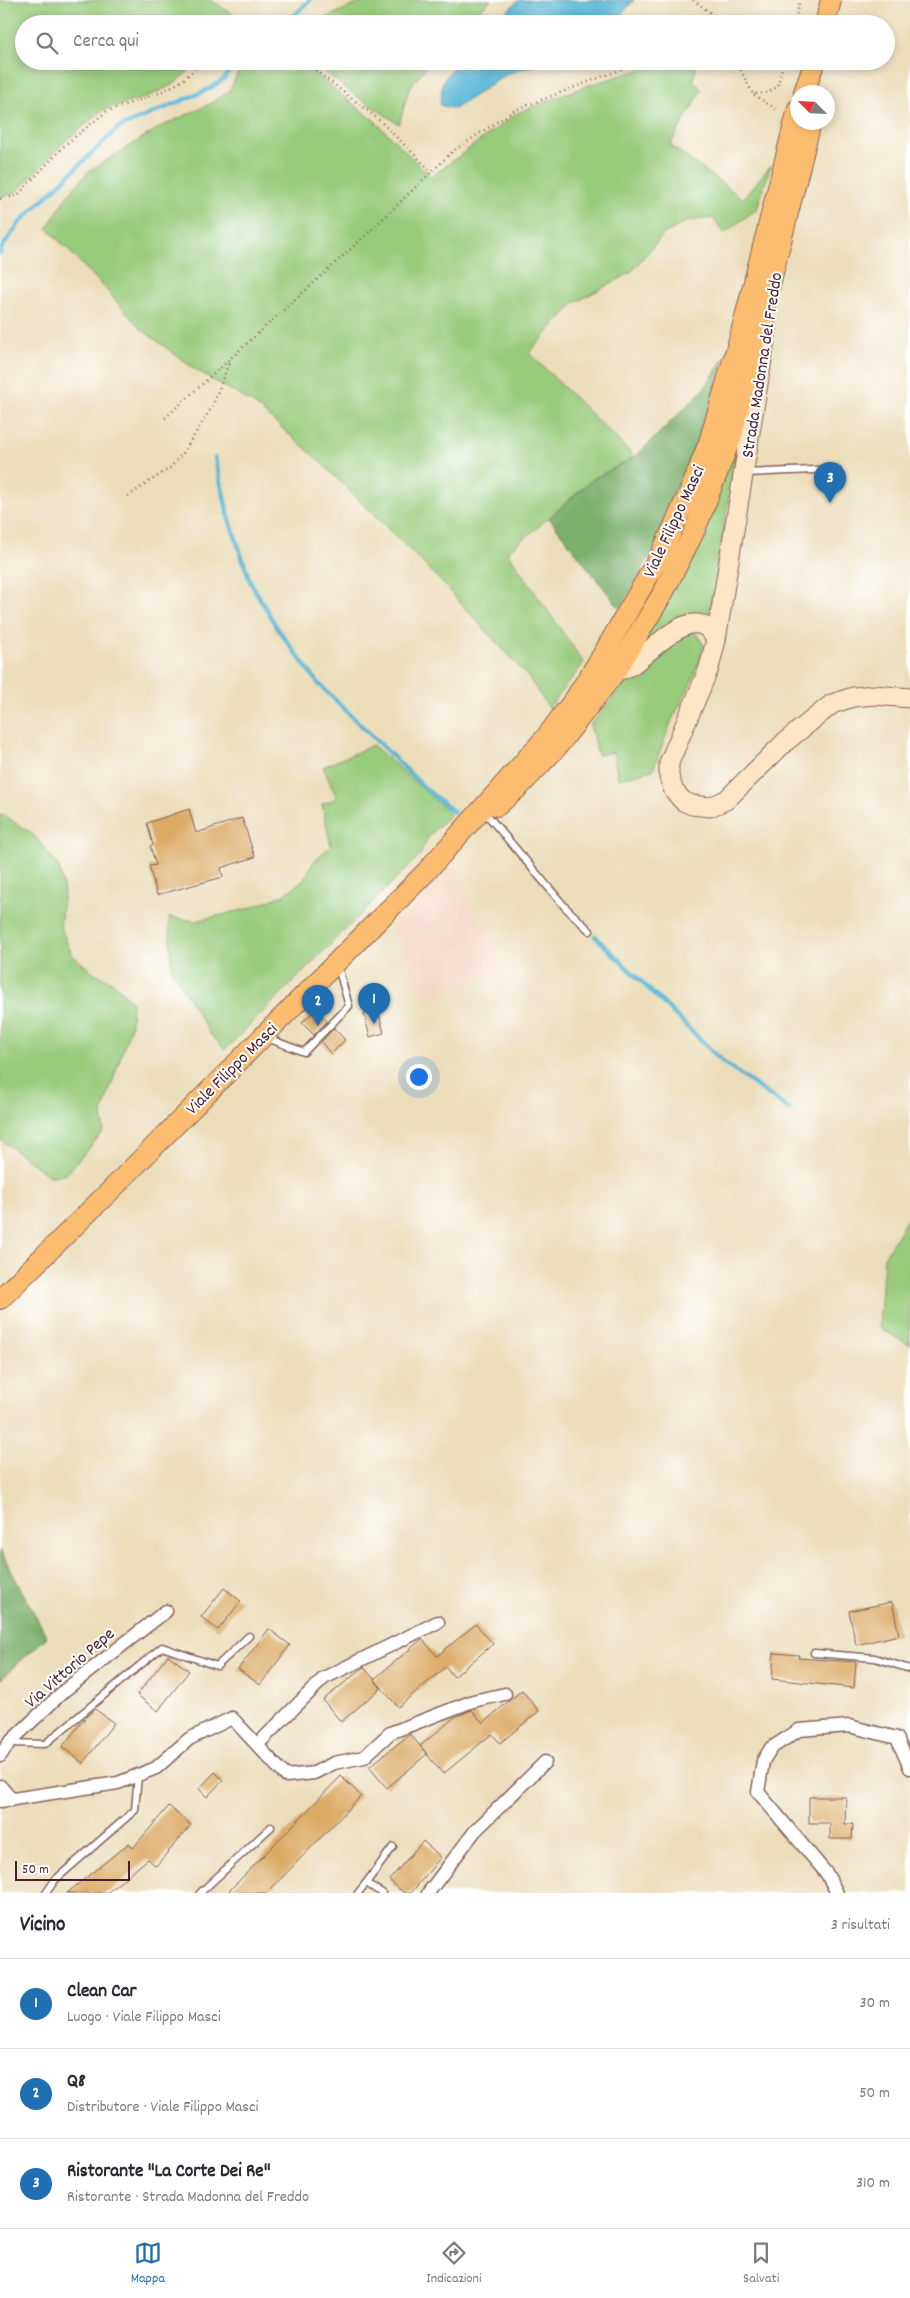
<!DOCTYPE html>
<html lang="it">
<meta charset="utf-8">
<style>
:root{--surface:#fff;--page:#f7f7f7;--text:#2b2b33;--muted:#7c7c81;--line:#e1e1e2;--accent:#1f6fb2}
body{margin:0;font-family:Dekko,sans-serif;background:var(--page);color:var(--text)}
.compass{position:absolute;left:790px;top:85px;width:45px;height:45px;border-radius:50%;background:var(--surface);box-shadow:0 2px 8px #0003;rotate:294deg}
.scale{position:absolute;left:15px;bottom:12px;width:115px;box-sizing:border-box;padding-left:5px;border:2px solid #4a1f2b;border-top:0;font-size:14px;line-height:18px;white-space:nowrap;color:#4a1f2b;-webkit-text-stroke:4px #fff;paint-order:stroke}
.you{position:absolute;left:418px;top:1076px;width:18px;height:18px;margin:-12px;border:4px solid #fff;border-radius:50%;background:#1a73e8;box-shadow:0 0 0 8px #1a73e833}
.badge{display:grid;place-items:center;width:32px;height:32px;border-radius:50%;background:var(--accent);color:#fff;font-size:16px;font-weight:700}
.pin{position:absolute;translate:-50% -41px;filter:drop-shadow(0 1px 2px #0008)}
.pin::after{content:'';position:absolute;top:26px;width:18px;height:15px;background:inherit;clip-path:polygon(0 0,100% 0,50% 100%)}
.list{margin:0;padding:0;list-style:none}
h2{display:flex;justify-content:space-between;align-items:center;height:65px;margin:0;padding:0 20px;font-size:21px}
h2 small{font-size:16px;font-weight:400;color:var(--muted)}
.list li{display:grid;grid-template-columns:32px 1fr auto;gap:15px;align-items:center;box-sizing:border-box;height:90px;padding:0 20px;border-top:1px solid var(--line)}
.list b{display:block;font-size:19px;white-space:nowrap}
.list p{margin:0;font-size:16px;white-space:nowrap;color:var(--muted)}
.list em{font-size:16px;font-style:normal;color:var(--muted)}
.icon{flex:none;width:28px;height:28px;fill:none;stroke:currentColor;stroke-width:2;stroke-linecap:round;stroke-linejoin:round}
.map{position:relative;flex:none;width:910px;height:1893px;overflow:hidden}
.search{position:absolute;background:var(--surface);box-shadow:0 2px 8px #0003;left:15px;right:15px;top:15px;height:55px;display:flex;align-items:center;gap:12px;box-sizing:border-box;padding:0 18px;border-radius:28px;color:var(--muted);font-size:19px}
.sheet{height:335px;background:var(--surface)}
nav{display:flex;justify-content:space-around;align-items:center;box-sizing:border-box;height:70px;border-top:1px solid var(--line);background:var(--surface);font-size:14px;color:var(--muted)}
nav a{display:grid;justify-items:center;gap:2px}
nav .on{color:var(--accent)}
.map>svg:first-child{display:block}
.built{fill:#f4d3c0}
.green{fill:#98cb7c;stroke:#717554}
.forest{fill:#7aaf6c;stroke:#62674c}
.water{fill:#56b6d5;stroke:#506a80}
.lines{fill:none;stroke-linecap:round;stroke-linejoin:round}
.stream{stroke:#56b6d5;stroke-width:4.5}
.building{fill:#dbab66}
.service-casing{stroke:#82625d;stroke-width:9}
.minor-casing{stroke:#82625d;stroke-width:15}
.secondary-casing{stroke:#82625d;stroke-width:21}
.primary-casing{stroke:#82625d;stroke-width:22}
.path{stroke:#82625d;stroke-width:2.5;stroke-dasharray:1 4;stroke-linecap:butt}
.service{stroke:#fff;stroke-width:6}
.minor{stroke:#fff;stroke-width:12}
.secondary{stroke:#fee5c5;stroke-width:19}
.primary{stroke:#fcbd6f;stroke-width:20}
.labels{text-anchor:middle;stroke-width:4;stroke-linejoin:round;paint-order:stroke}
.street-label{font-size:18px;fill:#4a1f2b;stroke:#fff}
</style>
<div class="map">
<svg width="910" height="1893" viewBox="0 0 910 1893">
<rect width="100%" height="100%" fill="#fff"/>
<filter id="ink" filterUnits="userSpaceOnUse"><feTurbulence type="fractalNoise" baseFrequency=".02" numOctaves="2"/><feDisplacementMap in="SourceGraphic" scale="10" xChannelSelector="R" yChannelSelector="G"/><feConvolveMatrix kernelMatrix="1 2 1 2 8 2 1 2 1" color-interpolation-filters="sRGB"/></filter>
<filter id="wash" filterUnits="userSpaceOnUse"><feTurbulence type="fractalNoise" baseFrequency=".0096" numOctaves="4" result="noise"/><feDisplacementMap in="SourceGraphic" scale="20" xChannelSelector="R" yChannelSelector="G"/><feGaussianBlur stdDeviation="1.12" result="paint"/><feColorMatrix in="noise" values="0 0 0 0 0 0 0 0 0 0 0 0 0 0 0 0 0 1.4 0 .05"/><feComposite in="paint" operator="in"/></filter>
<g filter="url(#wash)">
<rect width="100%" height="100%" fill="#ebddb9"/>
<path class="built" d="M451,865L505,967L423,1001L392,925Z"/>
<path class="green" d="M0,0H211L246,23L24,24V61H200L174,84L147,97L103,110L62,144L15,193L0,197Z
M392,0H491L465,24H310L360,3Z
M243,61H299L376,122L431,177L517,113L586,86L669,61H694L696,70L693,80L702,90L670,145L743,199L771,165L757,209L724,233L713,218L688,221L664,234L630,273L574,303L529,353L635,457L593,479L549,518L507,552L584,663L549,708L528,677L435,575L313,455L254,404L193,368L140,328L102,285L47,228L67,196L88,172L160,127L214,102L230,90Z
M311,61H430L409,89L399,124L350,92Z
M737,450L708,622C703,620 698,616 693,615C673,611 650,638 638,651Z
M688,630L698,635L704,646L693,679L671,722L653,770L618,779L613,752L598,755L590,725L640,665Z
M373,745L451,814C438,828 425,836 421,854L225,1050L210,1034L172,971L169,917L196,921L247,909L284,895L304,879L314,861L331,846L322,804L337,798L323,767Z
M0,813L33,834L59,867L64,892L60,926L72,955L93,972L114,983L132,1002L131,1026L102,1113L104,1131L65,1175L49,1176L0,1139Z
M910,1214V1345L879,1328L884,1257Z"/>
<path class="forest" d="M725,357L690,467L660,538L620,609L549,518L593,479L635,457L703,390Z
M0,1550L47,1637L0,1680Z"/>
<path class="water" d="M519,0H634L613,24H493Z
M459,61H550L509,73L454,109L440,105L443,81Z"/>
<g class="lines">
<path class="stream" d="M285,24L310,0
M0,254L2,247L21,221L118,128L209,89L224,79L235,61
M215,458L229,518L250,581L277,628L318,683L428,791L454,812
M595,936L724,1063L790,1110"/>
</g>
<g id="blocks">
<path class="building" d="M189,809L196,833L242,818L255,857L221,868L223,877L157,895L149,866L156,865L150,846L153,845L147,823Z
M316,1009L327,1021L314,1035L302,1023Z
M378,1010L384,1033L370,1037L364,1014Z
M334,1028L345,1040L331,1054L321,1042Z
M224,1588L241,1601L218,1630L201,1617Z
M892,1602L899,1635L856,1645L849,1611Z
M476,1624L493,1644L454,1677L446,1667L398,1707L374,1679L422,1639L437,1656Z
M269,1629L290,1645L260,1685L238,1669Z
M774,1653L799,1655L798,1658L856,1662L854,1688L772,1679Z
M168,1655L189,1671L158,1711L137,1695Z
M364,1667L381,1688L341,1722L323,1700Z
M522,1690L539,1711L500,1743L492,1734L443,1774L420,1746L455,1717L472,1710L483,1723Z
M95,1709L114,1723L83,1763L62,1747L85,1718Z
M410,1734L427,1754L387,1788L369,1767Z
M215,1772L223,1780L207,1797L199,1789Z
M341,1776L361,1796L267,1893H227Z
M809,1797H846L845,1824H853L852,1839H830V1823H809Z
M169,1806L191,1825L156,1866L148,1859L107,1893H67L129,1843L133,1848Z
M423,1841L441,1857L411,1893H404L389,1880Z"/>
</g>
</g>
<g filter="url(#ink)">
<use href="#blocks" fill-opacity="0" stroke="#82625d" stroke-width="1"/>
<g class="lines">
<defs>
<path id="service" d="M745,473L837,469
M483,810L565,907L590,931
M267,1038L304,1052L349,1006L338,967
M814,1653L875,1658L910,1669
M11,1743L45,1744L162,1647L217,1666L249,1636
M366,1883L393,1847
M46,1893L55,1880L135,1810L138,1775
M200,1893L271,1827
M358,1893L366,1883L382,1893"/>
<path id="minor" d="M257,1745L324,1678L438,1622
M0,1756L9,1743L65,1690L166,1611
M0,1786L12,1800
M0,1801L118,1783L156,1768L189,1739L232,1718L286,1776L314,1773L334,1763L364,1757L390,1733L473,1701L505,1694
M428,1893L475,1831L545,1762
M837,1893L827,1874L758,1792L763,1761L771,1748L799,1730L849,1726L897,1738L910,1768"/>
<path id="secondary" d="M767,329L716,640L709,668L669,763V777L674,791L683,801L692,805L710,807L726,800L785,742L832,704L853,697L875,695L910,698
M608,675C616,671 626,669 633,664C655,649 696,598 716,640"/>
<path id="primary" d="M825,24L831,0
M804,92L815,61
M497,806L519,787L557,747L616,671L663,593L695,530L732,435L811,122
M0,1299L110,1191L426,872L546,737L576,697L599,661L661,554L693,484L709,442L741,333L798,109"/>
</defs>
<use href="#service" class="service-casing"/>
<use href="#minor" class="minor-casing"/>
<use href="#secondary" class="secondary-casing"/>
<use href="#primary" class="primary-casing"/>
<path class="path" d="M693,0L726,24
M794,24L800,0
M304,61L378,119L432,172
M736,61L753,94L767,93L777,87L784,61
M754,95L779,111
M0,199L17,196L66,144L107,111L159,93L182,81L204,61
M165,418L365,236L453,151L515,110L643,61
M128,496L170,468L183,453L212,407L230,360"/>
<use href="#service" class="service"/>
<use href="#minor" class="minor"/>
<use href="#secondary" class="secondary"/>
<use href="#primary" class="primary"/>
</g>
</g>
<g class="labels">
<g class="street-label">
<text transform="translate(761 365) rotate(-81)" y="6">Strada Madonna del Freddo</text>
<text transform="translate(673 521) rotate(-65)" y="6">Viale Filippo Masci</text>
<text transform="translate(231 1068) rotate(-45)" y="6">Viale Filippo Masci</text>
<text transform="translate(69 1667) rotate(-41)" y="6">Via Vittorio Pepe</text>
</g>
</g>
</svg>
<svg class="compass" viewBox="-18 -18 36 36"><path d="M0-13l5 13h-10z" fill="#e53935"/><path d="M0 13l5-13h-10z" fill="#7c7c81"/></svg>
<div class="scale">50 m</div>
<div class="you"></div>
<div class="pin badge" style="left:374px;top:1024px">1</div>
<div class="pin badge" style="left:318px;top:1026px">2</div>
<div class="pin badge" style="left:830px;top:503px">3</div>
<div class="search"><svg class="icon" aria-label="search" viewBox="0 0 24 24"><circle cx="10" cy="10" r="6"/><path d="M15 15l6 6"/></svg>Cerca qui</div>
</div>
<section class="sheet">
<h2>Vicino<small>3 risultati</small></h2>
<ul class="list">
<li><span class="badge">1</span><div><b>Clean Car</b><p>Luogo · Viale Filippo Masci</p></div><em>30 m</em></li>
<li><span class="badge">2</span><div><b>Q8</b><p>Distributore · Viale Filippo Masci</p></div><em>50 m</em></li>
<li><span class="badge">3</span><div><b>Ristorante &quot;La Corte Dei Re&quot;</b><p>Ristorante · Strada Madonna del Freddo</p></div><em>310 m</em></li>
</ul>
</section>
<nav>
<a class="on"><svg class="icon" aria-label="map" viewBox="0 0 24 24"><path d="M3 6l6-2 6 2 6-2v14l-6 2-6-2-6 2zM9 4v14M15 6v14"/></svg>Mappa</a>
<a><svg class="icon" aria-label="directions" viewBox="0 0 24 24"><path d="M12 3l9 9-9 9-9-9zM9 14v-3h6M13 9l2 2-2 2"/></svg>Indicazioni</a>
<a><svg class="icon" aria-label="saved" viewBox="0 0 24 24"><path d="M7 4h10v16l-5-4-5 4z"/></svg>Salvati</a>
</nav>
